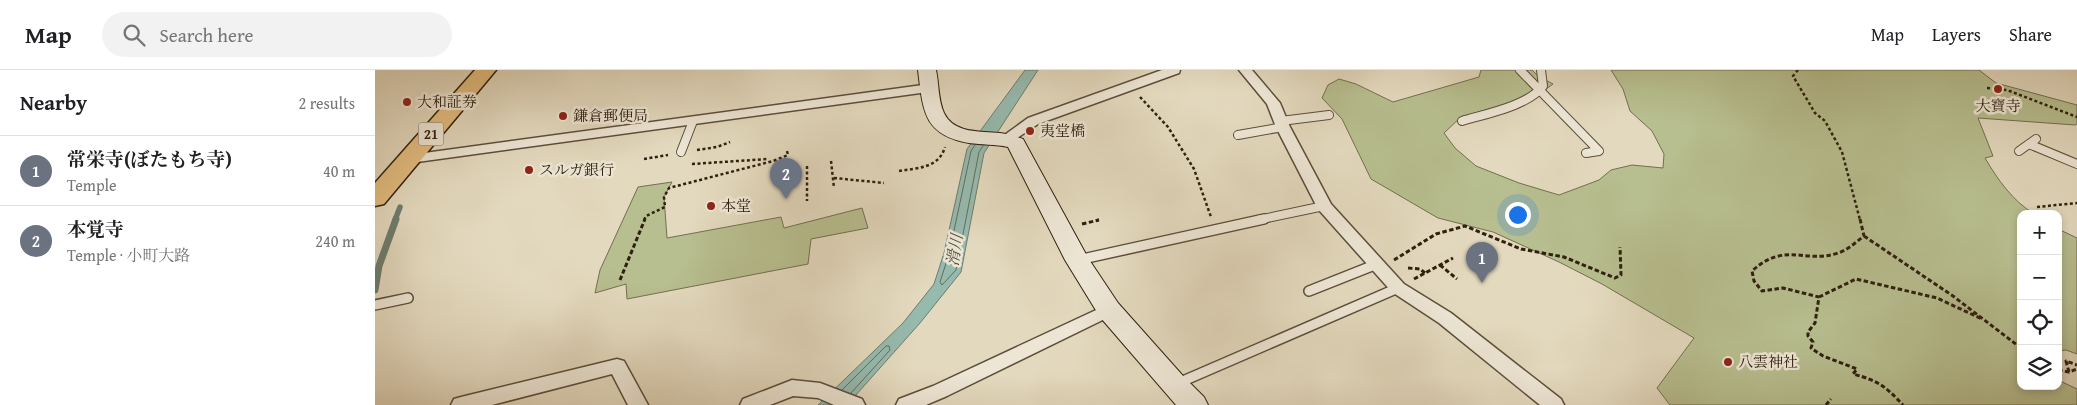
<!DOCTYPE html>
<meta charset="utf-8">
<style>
:root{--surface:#fff;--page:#f2f2f2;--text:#202124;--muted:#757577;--line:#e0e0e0;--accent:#d93025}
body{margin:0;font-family:"Gentium Book Plus","Noto Serif JP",serif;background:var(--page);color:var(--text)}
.controls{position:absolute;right:15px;bottom:15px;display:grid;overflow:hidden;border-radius:10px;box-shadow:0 2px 8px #0003}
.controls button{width:45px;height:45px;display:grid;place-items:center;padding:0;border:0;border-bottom:1px solid var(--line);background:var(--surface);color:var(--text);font:25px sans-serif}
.you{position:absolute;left:1142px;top:144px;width:18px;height:18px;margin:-12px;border:4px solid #fff;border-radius:50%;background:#1a73e8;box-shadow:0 0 0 8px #1a73e833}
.badge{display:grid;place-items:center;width:32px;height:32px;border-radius:50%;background:var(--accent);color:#fff;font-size:16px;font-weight:700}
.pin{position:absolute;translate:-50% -41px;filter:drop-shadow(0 1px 2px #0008)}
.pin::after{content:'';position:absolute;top:26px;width:18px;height:15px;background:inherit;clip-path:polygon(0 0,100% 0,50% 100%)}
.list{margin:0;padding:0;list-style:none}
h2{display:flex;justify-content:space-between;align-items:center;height:65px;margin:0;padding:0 20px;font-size:21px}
h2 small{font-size:16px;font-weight:400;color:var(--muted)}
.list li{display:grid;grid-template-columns:32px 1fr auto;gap:15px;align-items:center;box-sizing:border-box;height:70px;padding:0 20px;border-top:1px solid var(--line)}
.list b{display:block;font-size:19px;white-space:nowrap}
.list p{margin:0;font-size:16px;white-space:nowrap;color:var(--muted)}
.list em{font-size:16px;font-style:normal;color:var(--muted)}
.icon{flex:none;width:28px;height:28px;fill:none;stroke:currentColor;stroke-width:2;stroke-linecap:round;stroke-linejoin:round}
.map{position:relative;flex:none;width:1702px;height:335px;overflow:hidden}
header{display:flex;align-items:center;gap:30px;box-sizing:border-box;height:70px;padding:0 25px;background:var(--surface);border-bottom:1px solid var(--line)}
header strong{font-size:24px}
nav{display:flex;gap:28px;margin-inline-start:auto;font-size:18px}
.search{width:350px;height:45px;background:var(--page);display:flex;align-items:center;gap:12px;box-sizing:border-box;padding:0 18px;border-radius:28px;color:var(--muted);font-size:19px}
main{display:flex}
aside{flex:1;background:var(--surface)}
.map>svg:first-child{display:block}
.green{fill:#b7be8f;stroke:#736f4f}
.water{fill:#96baae;stroke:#6d7c6e}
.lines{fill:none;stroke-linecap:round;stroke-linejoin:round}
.shore{stroke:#626d5e;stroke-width:1}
.stream-far1{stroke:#6d7c6e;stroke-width:5.5}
.stream{stroke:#6d7c6e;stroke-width:7}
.lane-far1-casing{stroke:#5c4e3b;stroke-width:10}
.lane-casing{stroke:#5c4e3b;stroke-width:12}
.street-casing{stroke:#5c4e3b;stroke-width:3}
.secondary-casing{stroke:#2f200f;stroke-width:2}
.primary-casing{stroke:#2f200f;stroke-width:3}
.path-far1{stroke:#2f200f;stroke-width:2.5;stroke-dasharray:3 2.5;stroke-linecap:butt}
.path{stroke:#2f200f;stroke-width:3;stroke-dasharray:4.5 2.5;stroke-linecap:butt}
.lane-far1{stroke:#ede6d5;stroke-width:8}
.lane{stroke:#ede6d5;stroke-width:9}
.street{fill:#ede6d5;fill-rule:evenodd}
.secondary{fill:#ede6d5;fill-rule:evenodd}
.primary{fill:#e2bc7f;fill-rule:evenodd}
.poi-dot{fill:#8f2418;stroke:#ede6d5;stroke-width:2}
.labels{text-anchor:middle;stroke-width:5;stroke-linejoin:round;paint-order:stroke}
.shield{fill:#ede6d5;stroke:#685b4a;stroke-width:1}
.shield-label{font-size:14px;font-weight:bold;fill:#2f200f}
.poi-label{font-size:15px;fill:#2f200f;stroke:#ede6d5;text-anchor:start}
.water-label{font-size:16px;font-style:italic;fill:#4e4e3f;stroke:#ede6d5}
</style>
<header>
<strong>Map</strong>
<div class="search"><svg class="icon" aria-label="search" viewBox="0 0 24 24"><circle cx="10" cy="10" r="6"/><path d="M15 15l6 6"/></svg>Search here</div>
<nav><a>Map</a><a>Layers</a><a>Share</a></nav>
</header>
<main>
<aside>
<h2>Nearby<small>2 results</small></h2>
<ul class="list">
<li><span class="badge" style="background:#6b7280">1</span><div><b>常栄寺(ぼたもち寺)</b><p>Temple</p></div><em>40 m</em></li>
<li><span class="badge" style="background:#6b7280">2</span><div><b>本覚寺</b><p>Temple · 小町大路</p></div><em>240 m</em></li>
</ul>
</aside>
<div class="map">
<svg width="1702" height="335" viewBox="0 0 1702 335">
<rect width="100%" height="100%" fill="#e3d9be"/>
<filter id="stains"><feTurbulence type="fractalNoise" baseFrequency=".004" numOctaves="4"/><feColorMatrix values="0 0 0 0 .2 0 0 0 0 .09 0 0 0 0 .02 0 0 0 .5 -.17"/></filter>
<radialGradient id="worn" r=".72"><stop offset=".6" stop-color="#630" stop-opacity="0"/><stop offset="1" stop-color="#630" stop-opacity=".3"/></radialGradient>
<path class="green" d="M1106,0H1157L1163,6L1178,14L1159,28L1087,46L1069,63L1080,78L1101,96L1144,113L1184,125L1224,110L1236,100L1257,95L1288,98L1289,84L1277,61L1255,41L1248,19L1236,0H1604L1621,13L1702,35V54L1700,55L1603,48L1618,86L1610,88C1623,110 1637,130 1659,144H1646V316H1683V310L1702,319V335H1295L1282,318L1319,268L1227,214L1184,192L1118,162L1063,148L996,109L967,49L947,28L953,15L964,9L981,14L1018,32L1104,7Z
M297,112L289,127L292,168L406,147L409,158L487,138L493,158L436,169L433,194L252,229L251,214L220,223L225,200L263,117Z
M1683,159L1702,168V284L1691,280L1683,281Z"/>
<path class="water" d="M650,0H663L609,83L586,202L545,253L472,335H443L528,253L559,214L569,183L592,79Z"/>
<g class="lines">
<path class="shore" d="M600,75L596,81L574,184L565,212L567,215L581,200L604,82L608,76
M467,320L511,276H514L515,280L476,323"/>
<path class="stream-far1" d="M20,150L25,137"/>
<path class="stream" d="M0,220L4,196L21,149"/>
<defs>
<path id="lane-far1" d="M1145,0L1224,81L1211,83
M906,51L954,45
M1087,51C1110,44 1153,36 1168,16L1166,0
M863,65L908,57
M1654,74L1702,94
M1644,81L1661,69
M306,82L318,51
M883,150L949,136"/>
<path id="lane" d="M703,190L889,149
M934,221L1002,194
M0,235L33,228
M801,314L1023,218"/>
<path id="street" d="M787,0H805L804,3L663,54L636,72H626L624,69L653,48Z
M864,0H877L905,33L915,57L956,134L1029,214L1076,243L1186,329L1189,335H1165L1064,253L1017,222L943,139L901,57L892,34Z
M555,14L560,15L562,18L560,21L35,93L30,92L28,89L30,86L35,85Z
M734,234L740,236L743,240L740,244L572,326L551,335H521L524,329L558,316Z
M242,289L249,291L273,335H253L237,304L117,335H76L79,329L86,327Z
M417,310L445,313L487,329L490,335H459L443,328L418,326L395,335H365L368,329Z"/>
<path id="secondary" d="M543,0H561C564,14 563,30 569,43C579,64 606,61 625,63C633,64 641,67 648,69L713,188L743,233L809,307L829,327L833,335H801L725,247L690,190L633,77C620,74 607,75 594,73C548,65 548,40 543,0Z"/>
<path id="primary" d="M100,0H121L9,134L0,136V113Z"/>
</defs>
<use href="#lane-far1" class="lane-far1-casing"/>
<use href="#lane" class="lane-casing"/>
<use href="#street" class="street-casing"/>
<use href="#secondary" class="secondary-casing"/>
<use href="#primary" class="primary-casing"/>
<path class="path-far1" d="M1423,0L1418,6L1440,43L1450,51L1467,82L1485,150
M1612,18L1632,20L1702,47
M765,27L793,57L819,99L836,147
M322,80L342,77L355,72
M269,89L293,85
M456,91L459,118
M317,94L393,89
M432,96V131
M524,101C543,98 564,98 570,77
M459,108L509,113
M1662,137L1702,133
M269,150L271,146L290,137L289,127L294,118L398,91L413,85L412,81
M722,150H724"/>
<path class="path" d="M1485,149L1489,166C1481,172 1473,180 1463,183C1430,194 1410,171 1377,201L1379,211L1387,221L1408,218L1444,227L1440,253L1433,262V266L1438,272L1436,278L1448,286L1482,299L1478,304C1504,311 1510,316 1528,335
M707,154L724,150
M1489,166L1578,226L1646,278
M1019,190L1061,164L1090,156L1146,179L1189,187L1240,208L1246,205L1245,177
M1065,195L1082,209
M1033,198L1045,199L1050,203
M1039,209L1078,188
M245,210L270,149
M1444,227L1481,209L1562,228L1607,249
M1683,300L1694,302L1702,299
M1694,302L1691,291L1702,295
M1451,335L1456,329"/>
<use href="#lane-far1" class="lane-far1"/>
<use href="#lane" class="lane"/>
<use href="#street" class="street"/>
<use href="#secondary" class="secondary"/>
<use href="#primary" class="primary"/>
</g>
<g class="poi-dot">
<circle cx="1623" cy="19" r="5"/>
<circle cx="32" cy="32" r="5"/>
<circle cx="188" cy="46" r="5"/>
<circle cx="655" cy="61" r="5"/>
<circle cx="154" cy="100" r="5"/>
<circle cx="336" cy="136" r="5"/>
<circle cx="1353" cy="292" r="5"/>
</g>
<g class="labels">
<rect class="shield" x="43.5" y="52.5" width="25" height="23" rx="4"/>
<g class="shield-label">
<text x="56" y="69">21</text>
</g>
<g class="poi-label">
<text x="42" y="37">大和証券</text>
<text x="1623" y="41" text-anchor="middle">大寶寺</text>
<text x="198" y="51">鎌倉郵便局</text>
<text x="665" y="66">夷堂橋</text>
<text x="164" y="105">スルガ銀行</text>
<text x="346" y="141">本堂</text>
<text x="1363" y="297">八雲神社</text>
</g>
<g class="water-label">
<text transform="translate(579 180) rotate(-81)" y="6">滑川</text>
</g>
</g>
<rect width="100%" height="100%" filter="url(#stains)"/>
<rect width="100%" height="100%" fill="url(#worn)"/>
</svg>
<div class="controls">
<button>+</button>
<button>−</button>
<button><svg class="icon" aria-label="locate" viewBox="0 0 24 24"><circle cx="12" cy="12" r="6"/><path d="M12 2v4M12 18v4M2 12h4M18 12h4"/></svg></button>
<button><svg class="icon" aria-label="layers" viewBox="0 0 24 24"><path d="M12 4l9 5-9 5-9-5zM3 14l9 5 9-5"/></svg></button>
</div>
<div class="you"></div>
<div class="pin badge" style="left:1107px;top:213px;background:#6b7280">1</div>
<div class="pin badge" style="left:411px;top:129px;background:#6b7280">2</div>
</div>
</main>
